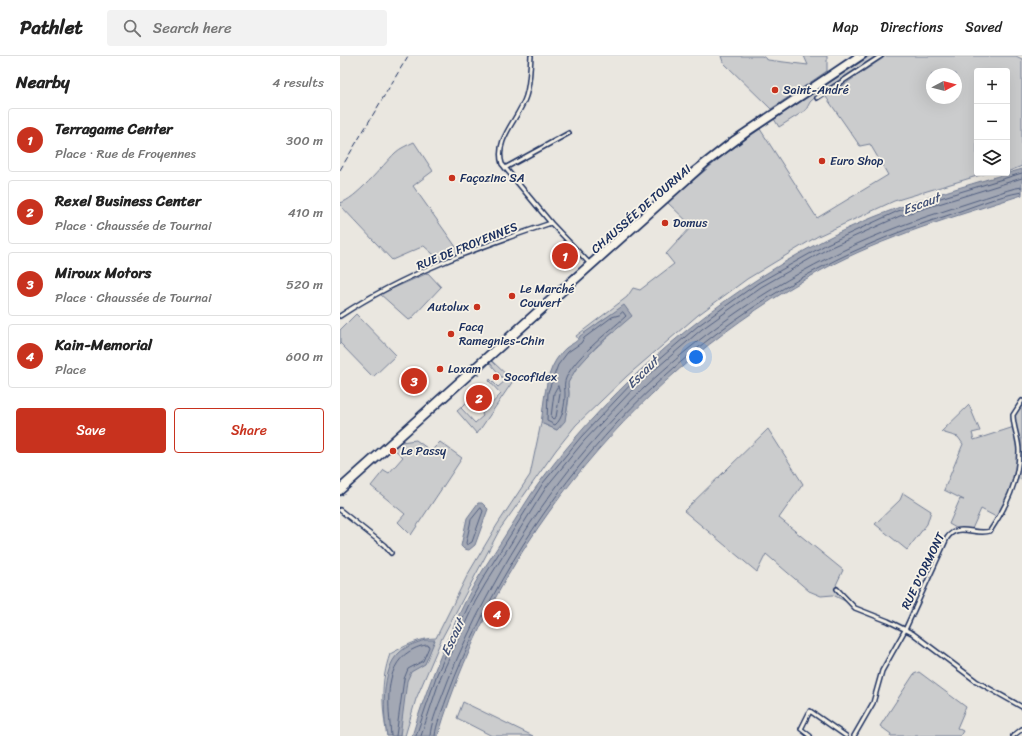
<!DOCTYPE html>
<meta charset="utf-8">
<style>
:root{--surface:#fff;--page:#f2f2f2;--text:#222;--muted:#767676;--line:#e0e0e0;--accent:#c8321e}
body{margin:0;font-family:Sriracha,sans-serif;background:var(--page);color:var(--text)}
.controls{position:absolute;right:12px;top:12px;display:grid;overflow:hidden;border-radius:4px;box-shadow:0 4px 16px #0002}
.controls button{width:36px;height:36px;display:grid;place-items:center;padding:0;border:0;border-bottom:1px solid var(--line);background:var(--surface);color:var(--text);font:20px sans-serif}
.compass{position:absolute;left:586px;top:12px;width:36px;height:36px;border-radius:50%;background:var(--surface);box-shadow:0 4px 16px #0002;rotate:83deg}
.you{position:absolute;left:356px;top:301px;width:14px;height:14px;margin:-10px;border:3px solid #fff;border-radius:50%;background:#1a73e8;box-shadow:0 0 0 6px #1a73e833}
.badge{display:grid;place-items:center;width:26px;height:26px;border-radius:50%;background:var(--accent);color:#fff;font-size:13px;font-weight:700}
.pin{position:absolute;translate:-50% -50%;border:2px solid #fff;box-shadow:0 1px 4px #0006}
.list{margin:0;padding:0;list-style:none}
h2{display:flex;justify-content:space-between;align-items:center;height:52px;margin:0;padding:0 16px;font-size:17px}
h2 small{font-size:13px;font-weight:400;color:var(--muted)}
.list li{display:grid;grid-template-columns:26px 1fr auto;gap:12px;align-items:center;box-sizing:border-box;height:64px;margin:0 8px 8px;padding:0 8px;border:1px solid var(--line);border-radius:4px}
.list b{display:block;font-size:15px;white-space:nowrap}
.list p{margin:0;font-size:13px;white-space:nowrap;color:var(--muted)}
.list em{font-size:13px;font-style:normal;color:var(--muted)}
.actions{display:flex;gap:8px;padding:12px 16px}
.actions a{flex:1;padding:9px 0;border:1px solid var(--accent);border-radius:4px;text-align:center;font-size:14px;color:var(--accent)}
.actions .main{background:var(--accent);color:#fff}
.icon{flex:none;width:22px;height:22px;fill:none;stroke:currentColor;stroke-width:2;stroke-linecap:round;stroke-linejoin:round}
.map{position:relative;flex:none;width:682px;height:680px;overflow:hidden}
header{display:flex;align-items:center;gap:24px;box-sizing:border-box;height:56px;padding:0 20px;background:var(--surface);border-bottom:1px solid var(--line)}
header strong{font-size:19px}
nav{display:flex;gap:22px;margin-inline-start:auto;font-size:14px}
.search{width:280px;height:36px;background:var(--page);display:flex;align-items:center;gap:10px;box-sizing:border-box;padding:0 14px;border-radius:4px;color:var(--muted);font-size:15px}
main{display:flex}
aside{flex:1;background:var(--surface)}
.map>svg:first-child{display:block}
.green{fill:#cbcccd;stroke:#737e96;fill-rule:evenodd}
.water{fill:#a3a8b4;stroke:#6d7892}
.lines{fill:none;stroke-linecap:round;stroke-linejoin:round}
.shore{stroke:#515f80;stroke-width:1}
.street-casing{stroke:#1b2f5e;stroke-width:6}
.primary-casing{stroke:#1b2f5e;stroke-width:8}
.street{stroke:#f7f3e8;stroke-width:3}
.primary{stroke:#f7f3e8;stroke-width:4.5}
.rail{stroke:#1b2f5e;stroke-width:1;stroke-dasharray:6 3;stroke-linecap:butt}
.poi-dot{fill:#c8321e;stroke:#f7f3e8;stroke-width:1.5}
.labels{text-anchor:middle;stroke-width:3.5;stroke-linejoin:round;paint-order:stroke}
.poi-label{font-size:12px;fill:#1b2f5e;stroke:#f7f3e8;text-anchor:start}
.street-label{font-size:12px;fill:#1b2f5e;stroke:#f7f3e8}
.water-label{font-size:13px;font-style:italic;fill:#445378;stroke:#f7f3e8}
</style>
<header>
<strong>Pathlet</strong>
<div class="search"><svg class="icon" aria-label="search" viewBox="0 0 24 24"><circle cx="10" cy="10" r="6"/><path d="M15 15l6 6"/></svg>Search here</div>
<nav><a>Map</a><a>Directions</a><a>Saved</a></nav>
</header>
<main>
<aside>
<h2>Nearby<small>4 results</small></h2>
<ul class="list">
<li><span class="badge">1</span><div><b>Terragame Center</b><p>Place · Rue de Froyennes</p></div><em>300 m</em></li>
<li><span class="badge">2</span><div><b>Rexel Business Center</b><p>Place · Chaussée de Tournai</p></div><em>410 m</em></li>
<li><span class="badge">3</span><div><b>Miroux Motors</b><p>Place · Chaussée de Tournai</p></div><em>520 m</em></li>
<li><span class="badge">4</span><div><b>Kain-Memorial</b><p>Place</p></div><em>600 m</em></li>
</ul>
<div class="actions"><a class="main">Save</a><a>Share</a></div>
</aside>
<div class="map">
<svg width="682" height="680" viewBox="0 0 682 680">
<rect width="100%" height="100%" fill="#eae7e0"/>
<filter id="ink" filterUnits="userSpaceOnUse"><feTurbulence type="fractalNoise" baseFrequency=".025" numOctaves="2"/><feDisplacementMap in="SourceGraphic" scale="8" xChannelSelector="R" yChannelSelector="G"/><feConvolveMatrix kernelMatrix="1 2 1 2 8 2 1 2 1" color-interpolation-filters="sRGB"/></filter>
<g filter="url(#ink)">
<path class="green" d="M381,0H422L428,4L468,9L464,0H487V15L431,53L383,6Z
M530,0H536L482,35L470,46L466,54L439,71L434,63Z
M546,0H676L682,3V110L667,116V15H637V117H647L554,145L478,180L407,223L358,259L287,320L236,369L216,394L160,473L102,582L76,643L65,680H47C42,651 40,627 50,598C65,590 79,582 96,582L128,518L157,469L190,419L201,367L217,374C226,364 229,350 229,336C229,334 228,330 228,327C232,312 262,286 274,276L278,256C263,261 251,273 239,284L236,280L287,241L293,232L300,234L334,208L326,198L352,170L327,146L385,98L420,73L477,162L548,119L530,88L520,90L486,41ZM592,18H616V42H592Z
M74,86L93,115L73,130L121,198L102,206L84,190L52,204L0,149V147C15,144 43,109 55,97C60,92 68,89 74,86Z
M88,217L101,231L71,263L69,264L40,238Z
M16,258L56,299L33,321L0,287V274Z
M152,305L173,325L137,378L117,355L126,347L121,352L135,367L143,360L142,358L161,338L149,325L150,323L158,331L165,325L150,307L138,317L140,320L137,319Z
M682,347V423L677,424L658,462L641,453L632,473L616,472L609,468L620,443L624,444L604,434L623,388L618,381L601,376L629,349L640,375L632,377L634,384L674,371L680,400L674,361Z
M428,373L463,428L439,462L503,514L496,529L507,540L505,545L493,539L481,540L469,535L426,498L417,516L344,455Z
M76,384L91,395L100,386L122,402L71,479L58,466L65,458L31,430L44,414L49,417L63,401L53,392L61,386Z
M563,437L591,455L587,468L567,494L535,468L560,444Z
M579,616L626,651L617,672L623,675L620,680H550L551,678L540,670L574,618Z
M123,646L193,680H152L117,662Z"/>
<path class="water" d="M682,113V139C614,161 545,180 482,214C302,312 157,483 98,680H72C86,633 105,586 127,542C138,520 153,499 166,478C178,460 189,440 202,423C277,324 374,242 484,184C547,151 615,133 682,113Z
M284,249L292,260L257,290L236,313L228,327L229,338L225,365L217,374L201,367C204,347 205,321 216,304C219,300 222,295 226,292C231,288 238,286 240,280Z
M138,447H142L148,453L135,489L129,494L124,493L121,490L127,462Z
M85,584H95L85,608L71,616L67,625L60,680H47C43,658 41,613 59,597C66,590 76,587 85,584Z"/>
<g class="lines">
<path class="shore" d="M283,256L286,260C269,276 231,304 225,325C224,329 225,334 225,338C225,348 223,363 215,369L207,365L208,336L218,309L228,296L241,287L244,282L272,261L279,259Z
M218,330L220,338L216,361L213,363L211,361L214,337Z
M141,452L143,455L132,486L127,489L126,487L131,464Z
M51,680C49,652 42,612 70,595C75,592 82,589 88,589L89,591L83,605L68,613L64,623L56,680
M76,680L97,618L131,544L142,524L203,427L241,381L294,325L359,269L418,227L487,188L558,155L682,117
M81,680L101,620L135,546L146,527L207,430L244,385L297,329L362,273L421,231L489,192L560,160L682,122
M90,680C91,668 96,655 101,643C111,615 123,589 136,562C158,519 182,477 211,438C306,307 446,204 601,156C618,150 636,145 653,139C663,136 672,132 682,131
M95,680C96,668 102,656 106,644C117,614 129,587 143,559C240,369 400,224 606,160C630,152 657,140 682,136"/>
<defs>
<path id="street" d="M191,0C190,13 190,28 186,40C179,63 154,83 162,108L211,167
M477,42L541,0
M165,112L229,77
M0,260C63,218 139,191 211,167L250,208
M0,454L44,489L51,497
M497,533L515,552L548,565L572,577L636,625L682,651
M470,680L461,673L470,655L506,680
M514,680L533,647L542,615L565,574L607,482C618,466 635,480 650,475C666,451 679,425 679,395C679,383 673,371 673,359L682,345
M673,680L682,673"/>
<path id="primary" d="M0,431L348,119L394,83L517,0
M0,436L366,108L409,76L523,0"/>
</defs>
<use href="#street" class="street-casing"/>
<use href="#primary" class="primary-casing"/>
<use href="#street" class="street"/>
<use href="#primary" class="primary"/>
<path class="rail" d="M0,114L68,0"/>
</g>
</g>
<g class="poi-dot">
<circle cx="435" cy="34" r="4"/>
<circle cx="482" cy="105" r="4"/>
<circle cx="112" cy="122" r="4"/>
<circle cx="325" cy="167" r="4"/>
<circle cx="172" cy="240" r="4"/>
<circle cx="137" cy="251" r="4"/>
<circle cx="111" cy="278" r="4"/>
<circle cx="100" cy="313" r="4"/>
<circle cx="156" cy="321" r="4"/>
<circle cx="53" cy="395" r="4"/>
</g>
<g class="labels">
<g class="poi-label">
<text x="443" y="38">Saint-André</text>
<text x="490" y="109">Euro Shop</text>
<text x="120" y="126">Façozinc SA</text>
<text x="333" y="171">Domus</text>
<text x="180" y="237">Le Marché<tspan x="180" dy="14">Couvert</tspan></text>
<text x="129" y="255" text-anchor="end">Autolux</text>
<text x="119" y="275">Facq<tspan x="119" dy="14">Ramegnies-Chin</tspan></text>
<text x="108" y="317">Loxam</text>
<text x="164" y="325">Socofidex</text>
<text x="61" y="399">Le Passy</text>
</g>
<g class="street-label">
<text transform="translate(301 153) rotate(-41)" y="4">CHAUSSÉE DE TOURNAI</text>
<text transform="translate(127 190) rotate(-22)" y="4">RUE DE FROYENNES</text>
<text transform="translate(583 515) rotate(-64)" y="4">RUE D'ORMONT</text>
</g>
<g class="water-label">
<text transform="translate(581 147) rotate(-21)" y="5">Escaut</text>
<text transform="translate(302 316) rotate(-45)" y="5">Escaut</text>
<text transform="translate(112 581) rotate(-65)" y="5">Escaut</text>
</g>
</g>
</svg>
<div class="controls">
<button>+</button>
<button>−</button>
<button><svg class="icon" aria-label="layers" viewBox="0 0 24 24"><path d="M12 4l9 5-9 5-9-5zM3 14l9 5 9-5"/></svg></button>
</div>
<svg class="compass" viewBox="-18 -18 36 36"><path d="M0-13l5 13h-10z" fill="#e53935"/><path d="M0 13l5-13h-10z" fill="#767676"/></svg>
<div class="you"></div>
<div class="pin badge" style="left:225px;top:200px">1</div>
<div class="pin badge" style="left:139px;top:342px">2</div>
<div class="pin badge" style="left:74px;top:325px">3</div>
<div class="pin badge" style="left:157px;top:558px">4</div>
</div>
</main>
